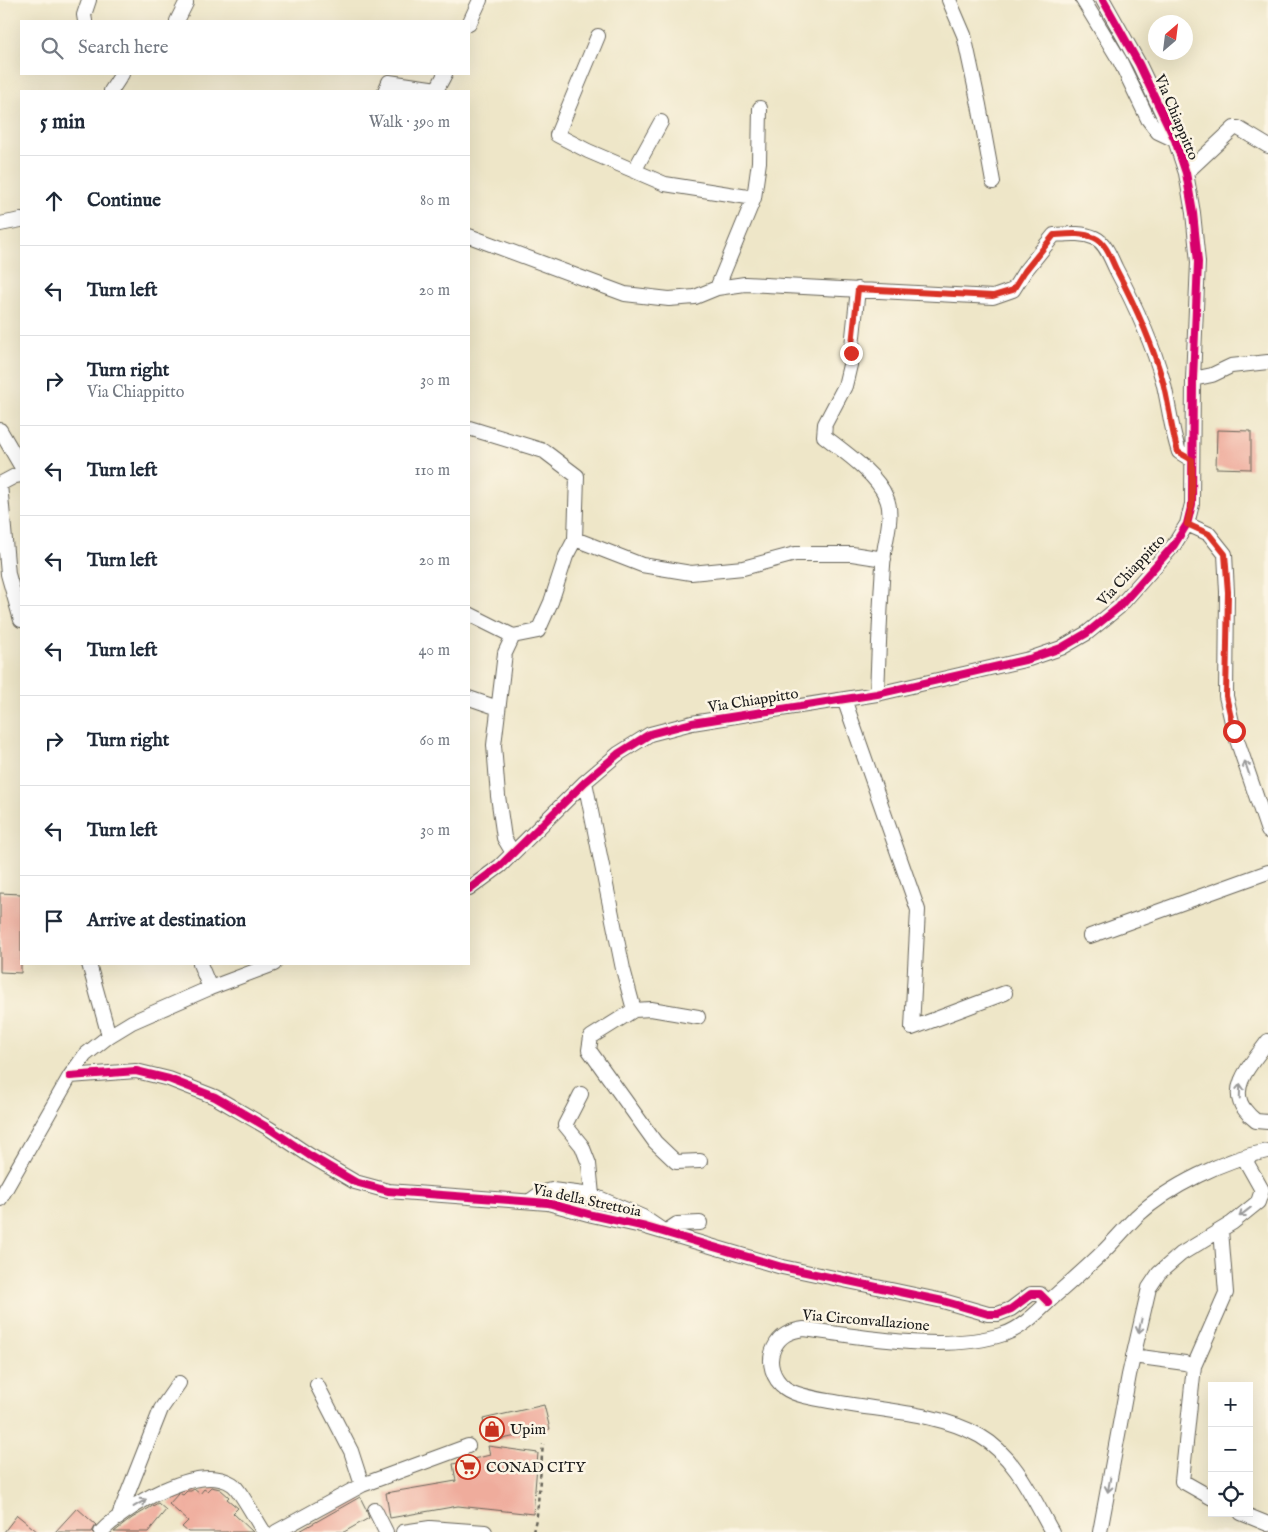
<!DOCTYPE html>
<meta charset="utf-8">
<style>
:root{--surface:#fff;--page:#f2f2f3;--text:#1f2937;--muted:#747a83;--line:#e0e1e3}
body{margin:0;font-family:"IM FELL English",serif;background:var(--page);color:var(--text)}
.controls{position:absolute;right:15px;bottom:15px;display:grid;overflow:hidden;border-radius:0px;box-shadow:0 5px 20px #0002}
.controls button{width:45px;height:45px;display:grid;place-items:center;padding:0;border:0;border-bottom:1px solid var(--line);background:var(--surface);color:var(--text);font:25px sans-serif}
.compass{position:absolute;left:1148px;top:15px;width:45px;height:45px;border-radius:50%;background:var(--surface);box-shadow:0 5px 20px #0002;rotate:28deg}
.stop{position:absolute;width:15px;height:15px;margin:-11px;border:4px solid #d93025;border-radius:50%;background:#fff}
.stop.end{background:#d93025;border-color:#fff;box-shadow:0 1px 5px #0008}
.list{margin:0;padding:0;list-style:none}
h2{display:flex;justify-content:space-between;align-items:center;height:65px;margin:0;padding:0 20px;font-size:21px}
h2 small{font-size:16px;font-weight:400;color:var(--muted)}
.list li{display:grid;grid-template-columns:32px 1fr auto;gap:15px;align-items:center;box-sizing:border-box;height:90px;padding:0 20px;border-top:1px solid var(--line)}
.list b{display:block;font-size:19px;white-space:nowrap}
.list p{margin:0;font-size:16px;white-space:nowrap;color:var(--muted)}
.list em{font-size:16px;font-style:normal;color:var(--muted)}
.icon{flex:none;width:28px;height:28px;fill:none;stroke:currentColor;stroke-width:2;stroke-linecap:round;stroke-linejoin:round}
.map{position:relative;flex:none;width:1268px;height:1532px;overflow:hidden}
.search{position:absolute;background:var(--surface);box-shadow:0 5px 20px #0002;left:20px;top:20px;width:450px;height:55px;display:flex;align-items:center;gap:12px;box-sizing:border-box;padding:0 18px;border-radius:0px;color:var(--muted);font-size:19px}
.panel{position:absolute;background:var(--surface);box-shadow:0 5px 20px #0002;left:20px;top:90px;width:450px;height:875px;border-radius:0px}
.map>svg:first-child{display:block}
.building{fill:#efac9c}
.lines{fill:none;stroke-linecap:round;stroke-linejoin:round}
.minor-casing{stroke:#666358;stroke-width:16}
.path{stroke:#666358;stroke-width:2.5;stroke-dasharray:4 4;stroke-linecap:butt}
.minor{stroke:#fff;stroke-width:14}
.cycleway-casing{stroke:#fcf5e5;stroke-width:11}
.cycleway{stroke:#d6006c;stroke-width:8}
.oneway{stroke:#999}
.route{stroke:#d93025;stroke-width:6}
.labels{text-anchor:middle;stroke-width:5;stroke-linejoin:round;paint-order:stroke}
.street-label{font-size:15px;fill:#1c1c1c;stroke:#fcf5e5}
.poi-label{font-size:15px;fill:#1c1c1c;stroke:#fcf5e5;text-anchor:start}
</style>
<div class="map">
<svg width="1268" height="1532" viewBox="0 0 1268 1532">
<rect width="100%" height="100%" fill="#fcf5e5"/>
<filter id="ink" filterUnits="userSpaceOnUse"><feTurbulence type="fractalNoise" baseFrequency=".02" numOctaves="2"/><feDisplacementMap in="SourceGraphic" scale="10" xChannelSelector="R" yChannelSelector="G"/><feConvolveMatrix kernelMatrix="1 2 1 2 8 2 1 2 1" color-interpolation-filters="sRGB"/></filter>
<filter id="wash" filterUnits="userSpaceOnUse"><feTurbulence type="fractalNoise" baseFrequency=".0096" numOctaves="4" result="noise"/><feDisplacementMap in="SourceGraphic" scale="20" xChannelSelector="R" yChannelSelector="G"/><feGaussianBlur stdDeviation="1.12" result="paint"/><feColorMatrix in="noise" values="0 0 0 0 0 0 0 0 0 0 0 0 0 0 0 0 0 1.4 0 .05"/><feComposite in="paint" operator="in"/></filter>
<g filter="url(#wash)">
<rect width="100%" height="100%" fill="#eee6c8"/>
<g id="blocks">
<path class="building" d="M1217,430L1251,431V469L1216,468Z
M0,893L21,894V973L0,972Z
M544,1405L550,1429L488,1442L483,1419Z
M488,1446L538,1453L533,1514L458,1506L390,1518L386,1493L456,1481L453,1464L490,1455Z
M211,1487L220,1489L229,1497L227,1499L238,1508L233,1513L253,1532H188L182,1527L188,1521L169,1504L179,1493L183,1495L187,1491H191L194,1489L200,1494L204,1489L207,1491Z
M360,1497L366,1509L369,1518L344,1532H298Z
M158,1503L166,1510L148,1532H114L132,1518Z
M77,1508L96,1525L92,1532H55Z
M17,1515L38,1532H4Z"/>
</g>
</g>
<g filter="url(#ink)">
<use href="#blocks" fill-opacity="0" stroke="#666358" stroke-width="1"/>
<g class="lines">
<defs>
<path id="minor" d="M949,0L964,35L979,105L993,182
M1083,0L1120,61L1148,119L1158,132L1175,140
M85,21L84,15L89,0
M177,21L186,3
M469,24L480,0
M598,36L557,135L588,151L665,184L754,198L717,288
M111,91L122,74
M385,91L389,82L437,89L445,74
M634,171L661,122
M1186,173L1234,128H1238L1268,146
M754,198L759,162L760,108
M0,224L21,220
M469,236L625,294L669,299L695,297L717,288L745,284L993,297L1013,290L1025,271L1054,235C1068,234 1082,232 1095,238C1106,243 1111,259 1116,269C1135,305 1152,342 1163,381C1169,405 1171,429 1179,452L1192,460
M858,289L850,365L845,386L825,424L824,436C843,451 877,474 886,497C894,514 886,536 884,553C880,600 879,647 877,694
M1193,379L1212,375L1231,366L1268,362
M469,428L544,451L577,476L575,539
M0,430L21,466
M0,484L8,574L21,620
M0,484L15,476L21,475
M1187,524L1209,534L1225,554L1227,592L1226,696L1234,731L1268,831
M469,614L513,636
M469,698L498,708
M844,699L918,910L912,1028L1005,993
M585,782L623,969L634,1010L591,1037L589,1050L655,1142L676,1162L700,1161
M513,853L504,838L498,796L494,745L505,653L513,636L538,631L551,602L566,556L575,539L642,565L691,573L743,568L795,554H852L884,559
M469,889L500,866L585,782L618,754L650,734L692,723L877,694L1029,659L1061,648L1087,633L1119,607L1174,545L1187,524L1192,504L1193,379L1198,262L1193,213L1186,173L1175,140L1139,64L1103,0
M1090,936L1268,872
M89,964L109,1036
M200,964L210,988
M634,1010L651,1009L698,1017
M1268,1041C1255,1060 1226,1087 1245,1110C1248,1114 1252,1118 1256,1121L1268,1122
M70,1076L136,1071L169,1079L215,1097L270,1129L309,1155L355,1182L388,1191L548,1203L592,1215L646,1227L782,1267L943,1301L988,1314H998L1011,1309L1031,1294H1040L1048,1302
M581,1094L565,1125L582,1146L589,1164L592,1195
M0,1199L70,1076L85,1055L109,1036L132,1022L210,988L274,964
M530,1201L541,1193L552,1190L592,1195L643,1217L665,1232L677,1224L700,1223
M1133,1356L1185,1363L1194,1366
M317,1385L351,1451L362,1485
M1212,1498L1182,1481L1194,1366L1226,1293L1221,1230
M375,1510L386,1532
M1241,1513L1268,1524
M118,1518L161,1409L179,1383
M101,1532C125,1507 198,1462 232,1484C240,1489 257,1522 264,1532
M276,1532L362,1485L468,1446
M403,1532L430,1528L485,1532
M1052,1532C1033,1498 1015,1456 980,1436C939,1413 885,1411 840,1403C825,1400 797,1397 785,1388C773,1379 767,1362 774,1348C780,1335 790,1331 804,1329C863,1337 946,1353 1004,1334C1024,1328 1042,1307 1058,1293C1074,1279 1090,1265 1105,1250C1116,1239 1126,1227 1137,1216C1169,1186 1225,1159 1268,1151
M1100,1532L1129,1375L1149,1288L1159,1273L1181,1254L1232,1223L1258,1202L1262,1190L1244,1158"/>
</defs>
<use href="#minor" class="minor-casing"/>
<path class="path" d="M533,1532L537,1515L543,1444"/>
<use href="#minor" class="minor"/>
<defs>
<path id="cycleway" d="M469,889L500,866L585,782L618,754L650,734L692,723L877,694L1029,659L1061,648L1087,633L1119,607L1174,545L1187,524L1192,504L1193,379L1198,262L1193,213L1186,173L1175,140L1139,64L1103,0
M70,1076L136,1071L169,1079L215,1097L270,1129L309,1155L355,1182L388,1191L548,1203L592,1215L646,1227L782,1267L943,1301L988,1314H998L1011,1309L1031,1294H1040L1048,1302"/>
</defs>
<use href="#cycleway" class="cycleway-casing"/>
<use href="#cycleway" class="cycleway"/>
</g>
<defs><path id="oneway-shaft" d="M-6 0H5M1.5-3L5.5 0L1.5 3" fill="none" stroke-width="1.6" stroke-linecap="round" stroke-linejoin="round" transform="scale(1.25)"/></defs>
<g class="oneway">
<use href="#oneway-shaft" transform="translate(1247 768) rotate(-109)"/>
<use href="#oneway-shaft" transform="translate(1240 1091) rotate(-88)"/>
<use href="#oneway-shaft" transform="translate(1245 1212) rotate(142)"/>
<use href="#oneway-shaft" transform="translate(1140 1326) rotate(102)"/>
<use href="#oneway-shaft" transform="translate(1109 1485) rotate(100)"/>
<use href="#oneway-shaft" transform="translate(140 1503) rotate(-31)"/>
</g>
</g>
<g class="lines" filter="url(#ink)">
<path class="route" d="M851,353L858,289L993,296L1013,290L1025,271L1054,235C1068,234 1082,232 1095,238C1106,243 1111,259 1116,269C1135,305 1152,342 1163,382C1169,405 1171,429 1178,452L1192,460V504L1187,524L1209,534L1225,554L1228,592L1226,696L1234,731"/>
</g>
<defs>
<symbol id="shop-ring" viewBox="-11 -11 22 22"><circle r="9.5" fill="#fcf5e5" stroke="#c8321e" stroke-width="1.5"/><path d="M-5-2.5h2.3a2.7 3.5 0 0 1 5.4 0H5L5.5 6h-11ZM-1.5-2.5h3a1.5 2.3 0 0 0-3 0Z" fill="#c8321e"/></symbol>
<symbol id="supermarket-ring" viewBox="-11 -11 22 22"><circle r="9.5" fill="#fcf5e5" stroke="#c8321e" stroke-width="1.5"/><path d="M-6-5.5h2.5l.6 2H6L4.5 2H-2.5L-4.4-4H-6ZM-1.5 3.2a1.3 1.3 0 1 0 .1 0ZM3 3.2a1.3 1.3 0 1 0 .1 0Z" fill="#c8321e"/></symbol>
</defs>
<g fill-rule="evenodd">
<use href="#shop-ring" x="478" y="1415" width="28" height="28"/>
<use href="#supermarket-ring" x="454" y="1453" width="28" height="28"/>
</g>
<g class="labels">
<g class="street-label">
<text transform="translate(1177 117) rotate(67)" y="5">Via Chiappitto</text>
<text transform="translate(1131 570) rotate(-47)" y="5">Via Chiappitto</text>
<text transform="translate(753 700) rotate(-9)" y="5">Via Chiappitto</text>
<text transform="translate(587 1200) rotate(12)" y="5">Via della Strettoia</text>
<text transform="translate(866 1320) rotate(5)" y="5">Via Circonvallazione</text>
</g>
<g class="poi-label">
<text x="510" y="1434">Upim</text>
<text x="486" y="1472">CONAD CITY</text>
</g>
</g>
</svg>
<div class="controls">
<button>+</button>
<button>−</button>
<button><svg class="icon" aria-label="locate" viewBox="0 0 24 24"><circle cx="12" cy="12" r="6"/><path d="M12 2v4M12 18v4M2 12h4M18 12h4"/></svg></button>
</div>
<svg class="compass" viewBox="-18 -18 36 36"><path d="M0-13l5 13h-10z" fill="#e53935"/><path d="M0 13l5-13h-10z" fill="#747a83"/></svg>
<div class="stop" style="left:1234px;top:731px"></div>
<div class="stop end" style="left:851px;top:353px"></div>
<div class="search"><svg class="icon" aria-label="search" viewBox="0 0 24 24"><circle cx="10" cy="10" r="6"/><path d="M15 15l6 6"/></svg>Search here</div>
<section class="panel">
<h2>5 min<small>Walk · 390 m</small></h2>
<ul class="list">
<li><svg class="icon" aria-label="ahead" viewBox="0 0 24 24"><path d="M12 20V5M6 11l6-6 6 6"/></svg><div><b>Continue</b></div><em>80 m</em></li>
<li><svg class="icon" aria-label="left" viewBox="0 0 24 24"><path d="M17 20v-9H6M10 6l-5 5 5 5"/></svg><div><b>Turn left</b></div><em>20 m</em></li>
<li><svg class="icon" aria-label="right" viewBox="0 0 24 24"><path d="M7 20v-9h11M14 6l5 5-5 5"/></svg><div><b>Turn right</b><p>Via Chiappitto</p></div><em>30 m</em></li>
<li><svg class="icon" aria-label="left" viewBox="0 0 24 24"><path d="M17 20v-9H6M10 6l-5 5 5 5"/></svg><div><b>Turn left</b></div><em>110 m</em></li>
<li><svg class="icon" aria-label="left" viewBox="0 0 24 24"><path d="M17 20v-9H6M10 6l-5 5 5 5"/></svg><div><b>Turn left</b></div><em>20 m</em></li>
<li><svg class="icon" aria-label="left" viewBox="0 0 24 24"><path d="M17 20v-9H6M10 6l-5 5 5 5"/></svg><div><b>Turn left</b></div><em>40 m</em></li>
<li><svg class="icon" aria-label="right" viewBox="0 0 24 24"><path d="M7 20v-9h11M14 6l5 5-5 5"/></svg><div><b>Turn right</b></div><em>60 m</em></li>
<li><svg class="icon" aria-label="left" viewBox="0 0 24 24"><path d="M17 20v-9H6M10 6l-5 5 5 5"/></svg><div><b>Turn left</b></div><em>30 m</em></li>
<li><svg class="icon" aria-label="arrive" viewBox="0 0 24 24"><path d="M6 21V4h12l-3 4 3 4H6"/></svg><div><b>Arrive at destination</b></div></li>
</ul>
</section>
</div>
